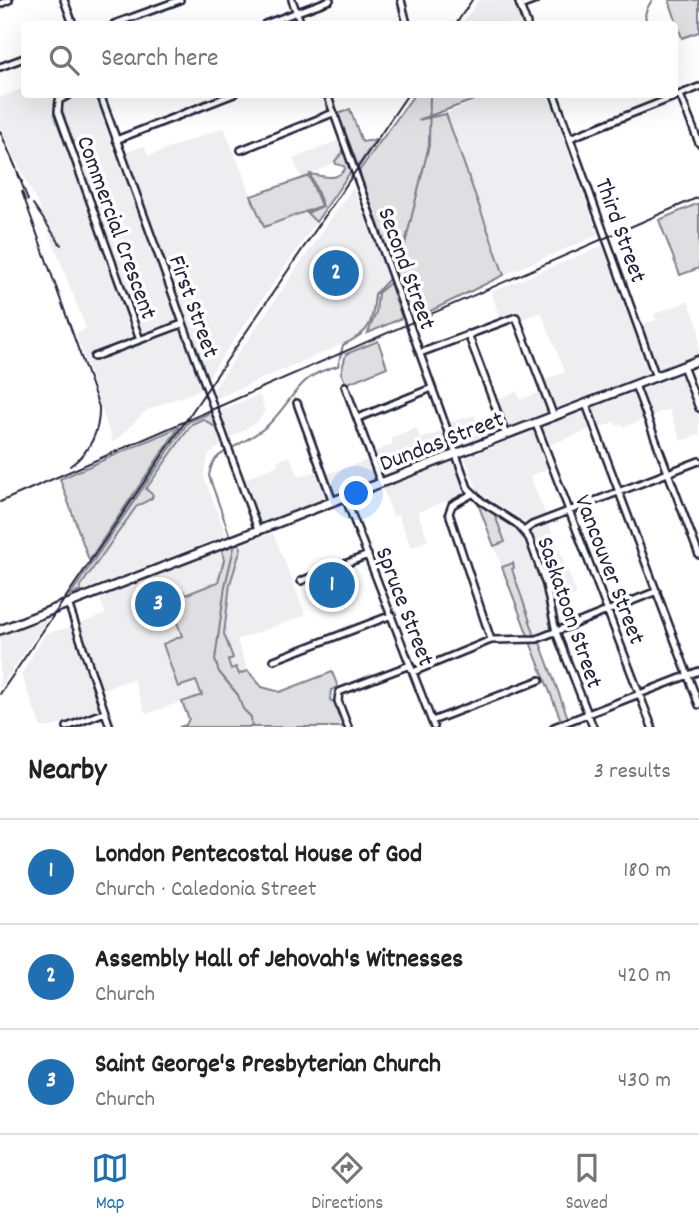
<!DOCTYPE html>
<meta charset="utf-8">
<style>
:root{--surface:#fff;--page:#f6f6f6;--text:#222;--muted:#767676;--line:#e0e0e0;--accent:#1f6fb2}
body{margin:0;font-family:Dekko,sans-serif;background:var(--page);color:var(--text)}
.you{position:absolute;left:357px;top:494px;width:24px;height:24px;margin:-18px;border:5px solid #fff;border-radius:50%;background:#1a73e8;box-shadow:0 0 0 10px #1a73e833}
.badge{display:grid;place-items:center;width:46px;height:46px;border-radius:50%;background:var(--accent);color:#fff;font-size:23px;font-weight:700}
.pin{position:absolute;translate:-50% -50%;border:4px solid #fff;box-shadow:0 2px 7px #0006}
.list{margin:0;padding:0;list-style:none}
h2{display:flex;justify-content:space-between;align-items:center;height:91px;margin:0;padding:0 28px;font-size:30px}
h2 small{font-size:23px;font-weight:400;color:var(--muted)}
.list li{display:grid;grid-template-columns:46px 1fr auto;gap:21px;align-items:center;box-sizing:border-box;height:105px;padding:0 28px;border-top:2px solid var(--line)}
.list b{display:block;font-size:26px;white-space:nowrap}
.list p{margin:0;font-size:23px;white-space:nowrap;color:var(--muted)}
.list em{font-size:23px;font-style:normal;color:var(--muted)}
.icon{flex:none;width:38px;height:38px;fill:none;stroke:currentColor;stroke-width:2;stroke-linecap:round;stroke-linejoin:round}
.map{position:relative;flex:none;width:699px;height:727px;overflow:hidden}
.search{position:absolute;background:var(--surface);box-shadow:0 7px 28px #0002;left:21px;right:21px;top:21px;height:77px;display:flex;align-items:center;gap:18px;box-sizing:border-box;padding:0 24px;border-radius:7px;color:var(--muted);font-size:26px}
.sheet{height:406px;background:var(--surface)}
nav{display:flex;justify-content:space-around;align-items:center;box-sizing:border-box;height:98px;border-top:2px solid var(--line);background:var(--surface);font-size:19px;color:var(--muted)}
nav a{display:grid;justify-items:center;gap:4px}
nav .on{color:var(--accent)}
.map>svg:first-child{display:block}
.built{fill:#eeeef1}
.green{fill:#dfdfe2;stroke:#80808e;stroke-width:2}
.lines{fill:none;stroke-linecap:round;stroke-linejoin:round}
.stream{stroke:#7a7a88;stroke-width:2}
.minor-casing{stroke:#22223b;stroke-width:10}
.major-casing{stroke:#22223b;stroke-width:12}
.minor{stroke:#fff;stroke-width:5}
.major{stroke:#fff;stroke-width:7}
.rail{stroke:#22223b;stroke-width:2}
.labels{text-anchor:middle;stroke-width:7;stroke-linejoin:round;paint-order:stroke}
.street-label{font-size:24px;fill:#22223b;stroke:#fff}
</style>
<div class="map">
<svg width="699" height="727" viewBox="0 0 699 727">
<rect width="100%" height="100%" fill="#fff"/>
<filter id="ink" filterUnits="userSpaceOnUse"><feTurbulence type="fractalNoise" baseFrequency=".0143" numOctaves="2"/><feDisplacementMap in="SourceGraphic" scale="14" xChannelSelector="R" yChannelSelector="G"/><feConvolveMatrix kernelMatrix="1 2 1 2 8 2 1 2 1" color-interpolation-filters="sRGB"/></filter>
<g filter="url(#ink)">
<path class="built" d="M479,0H514L523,24H462Z
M24,88V94L61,95L65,103L86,95H94L116,156L144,146L149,156L224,127L264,227L307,213L316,222L199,390L147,410L113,443L76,334L86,329L41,211L0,127V97Z
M490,95H548L598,235L504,275L446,114Z
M338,140L342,153L335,163L302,178L293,159Z
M353,187L390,283L378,293L376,313L368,333L217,398L213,390Z
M603,246L649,373L554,409L544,380L565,372L541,312L519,320L516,310L500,318L491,292Z
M688,301L699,328V354L658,370L640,325L656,320L654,314Z
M681,374L699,416V434L681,441L669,409L649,417L640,390Z
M517,391L520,400L541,392L548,412L268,522H258L244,479L278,465L277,461L290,456L299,477L323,469L327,474L370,459L373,452L393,444L391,438L416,428L421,439L446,430L448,423L474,415L476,420L495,413V400Z
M633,393L645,419L624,427L623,424L617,426L615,422L597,428L591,408Z
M260,395L265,412L257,422L230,438L220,410Z
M584,411L593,428L542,448L550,468L530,476L546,516L527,524L478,491L465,458Z
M203,419L215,427L217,426L222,445L209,454L204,473L205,480L226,535L82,591L81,587L136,507L152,498L146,489L183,435L192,424Z
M452,462L456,466L466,494L418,512L428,540L411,547L398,515L393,516L383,489Z
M495,515L513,525L530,530L548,522L577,594L564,600L572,620L535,636L512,563L502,567L494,546L505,542Z
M273,533L306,615L237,640L248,671L239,674L231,669L228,660L233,658L224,635L230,584L243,543Z
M222,550L224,560L218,582L185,596L183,592L182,637L163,644L178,687L196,682L201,695L146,714L133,679L103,689L78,624L106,614L99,596Z
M48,619L0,688V636Z
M70,627L99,709L52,727H41L21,675L45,634Z"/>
<path class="green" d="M669,0H699V32L682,38Z
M414,95H488L418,120L446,114L504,275L412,320L359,171Z
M350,109L362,142L375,140L358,166L338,114Z
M342,153L345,154L351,171L316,222L307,213L323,206L310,174C323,176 336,182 345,169L344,166L336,164L335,161Z
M309,176L321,206L264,227L251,196Z
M699,203V268L680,275L659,220Z
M390,283L402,318L368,333L376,313L378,293Z
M378,341L387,367L346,384L341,373L346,354Z
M212,412L217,426L215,427L203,419L192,424L146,489L153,495L152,498L136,507L80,587L81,591L70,595L188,422Z
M179,427L89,560L60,479Z
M477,501L494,513L505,542L494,546Z
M239,543L241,548L230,584L224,634L233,658L228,660L231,669L236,667L239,674L248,671L262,687L280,692L332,672L338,687L331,690L330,700L338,704L340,710L337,712L343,727H179L186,725L189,719L182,702L202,695L196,681L178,687L163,644L182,636L168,597L183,591L185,595L218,582L224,560L222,550Z
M513,563L514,568L512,569L535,636L529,638L502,567Z
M539,640L568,718L561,720L530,642Z"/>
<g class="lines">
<path class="stream" d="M648,24C642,15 647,8 652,0
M395,273L399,269L429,145L430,94
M232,448C244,441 259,434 269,424C296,397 297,375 338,366L343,345C372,331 372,324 375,294L391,277
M227,451C215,457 211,463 209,476L231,539
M233,544L234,548L225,586L215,660L219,672L238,695L243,709L251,717L252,727"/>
<defs>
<path id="minor" d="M64,0L73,24
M292,0L301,24
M401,0L407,24
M518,0L527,24
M0,4L9,0
M520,6L536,0
M114,24L180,0
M265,24L330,0
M0,67L24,58
M72,94L59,100L58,112L140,340
M100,94L258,530
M327,94L468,488L481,501L517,524L529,538L546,585L556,632L593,727
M554,94L656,377
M680,95L699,143
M570,138L699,87
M116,140L234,94
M241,150L333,113
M468,334L506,435
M420,353L516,317L554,417
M94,357L182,324
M683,366L699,408
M635,385L699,555
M345,386L381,483
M297,403L333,502
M586,404L699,705
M358,418L432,388
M536,424L652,727
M472,494L452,505L449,513L491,640
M345,497L434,727
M524,531L532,525L699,461
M301,581L368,555
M68,603L110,727
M274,660L392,615
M413,672L491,640L537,639L657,591
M432,721L540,680
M67,727L105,712
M348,727L338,701L339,692L410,665
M554,727L699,671"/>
<path id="major" d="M0,630L699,360"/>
</defs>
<use href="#minor" class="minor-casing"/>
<use href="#major" class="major-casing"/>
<use href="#minor" class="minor"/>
<use href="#major" class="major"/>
<path class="rail" d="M456,24L472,0
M0,131L22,182
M18,174L28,200
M22,192L99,407C100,431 90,452 70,466
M33,204L61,245
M0,502L699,197
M0,694L408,94"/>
</g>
</g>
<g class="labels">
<g class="street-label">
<text transform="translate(118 227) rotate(70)" y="8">Commercial Crescent</text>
<text transform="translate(622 230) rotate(70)" y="8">Third Street</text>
<text transform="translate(408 268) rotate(70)" y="8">Second Street</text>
<text transform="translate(195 306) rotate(70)" y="8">First Street</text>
<text transform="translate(441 440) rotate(-21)" y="8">Dundas Street</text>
<text transform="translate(611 569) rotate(69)" y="8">Vancouver Street</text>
<text transform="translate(406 606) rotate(69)" y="8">Spruce Street</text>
<text transform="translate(571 612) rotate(71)" y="8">Saskatoon Street</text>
</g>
</g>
</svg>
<div class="you"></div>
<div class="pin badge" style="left:332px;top:585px">1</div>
<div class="pin badge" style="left:336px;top:273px">2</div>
<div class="pin badge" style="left:158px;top:604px">3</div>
<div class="search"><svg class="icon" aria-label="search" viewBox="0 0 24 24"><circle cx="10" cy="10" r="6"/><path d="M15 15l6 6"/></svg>Search here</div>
</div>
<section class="sheet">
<h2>Nearby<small>3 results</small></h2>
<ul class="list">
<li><span class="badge">1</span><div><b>London Pentecostal House of God</b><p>Church · Caledonia Street</p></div><em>180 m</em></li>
<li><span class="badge">2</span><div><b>Assembly Hall of Jehovah's Witnesses</b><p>Church</p></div><em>420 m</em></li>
<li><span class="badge">3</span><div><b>Saint George's Presbyterian Church</b><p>Church</p></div><em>430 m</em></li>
</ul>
</section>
<nav>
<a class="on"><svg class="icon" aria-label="map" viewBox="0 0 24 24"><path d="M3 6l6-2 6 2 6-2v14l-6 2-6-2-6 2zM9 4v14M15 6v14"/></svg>Map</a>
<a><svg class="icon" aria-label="directions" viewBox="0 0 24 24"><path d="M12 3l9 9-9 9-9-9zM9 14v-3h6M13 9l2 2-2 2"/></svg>Directions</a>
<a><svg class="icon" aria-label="saved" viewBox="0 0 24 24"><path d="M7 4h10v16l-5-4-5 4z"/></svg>Saved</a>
</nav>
